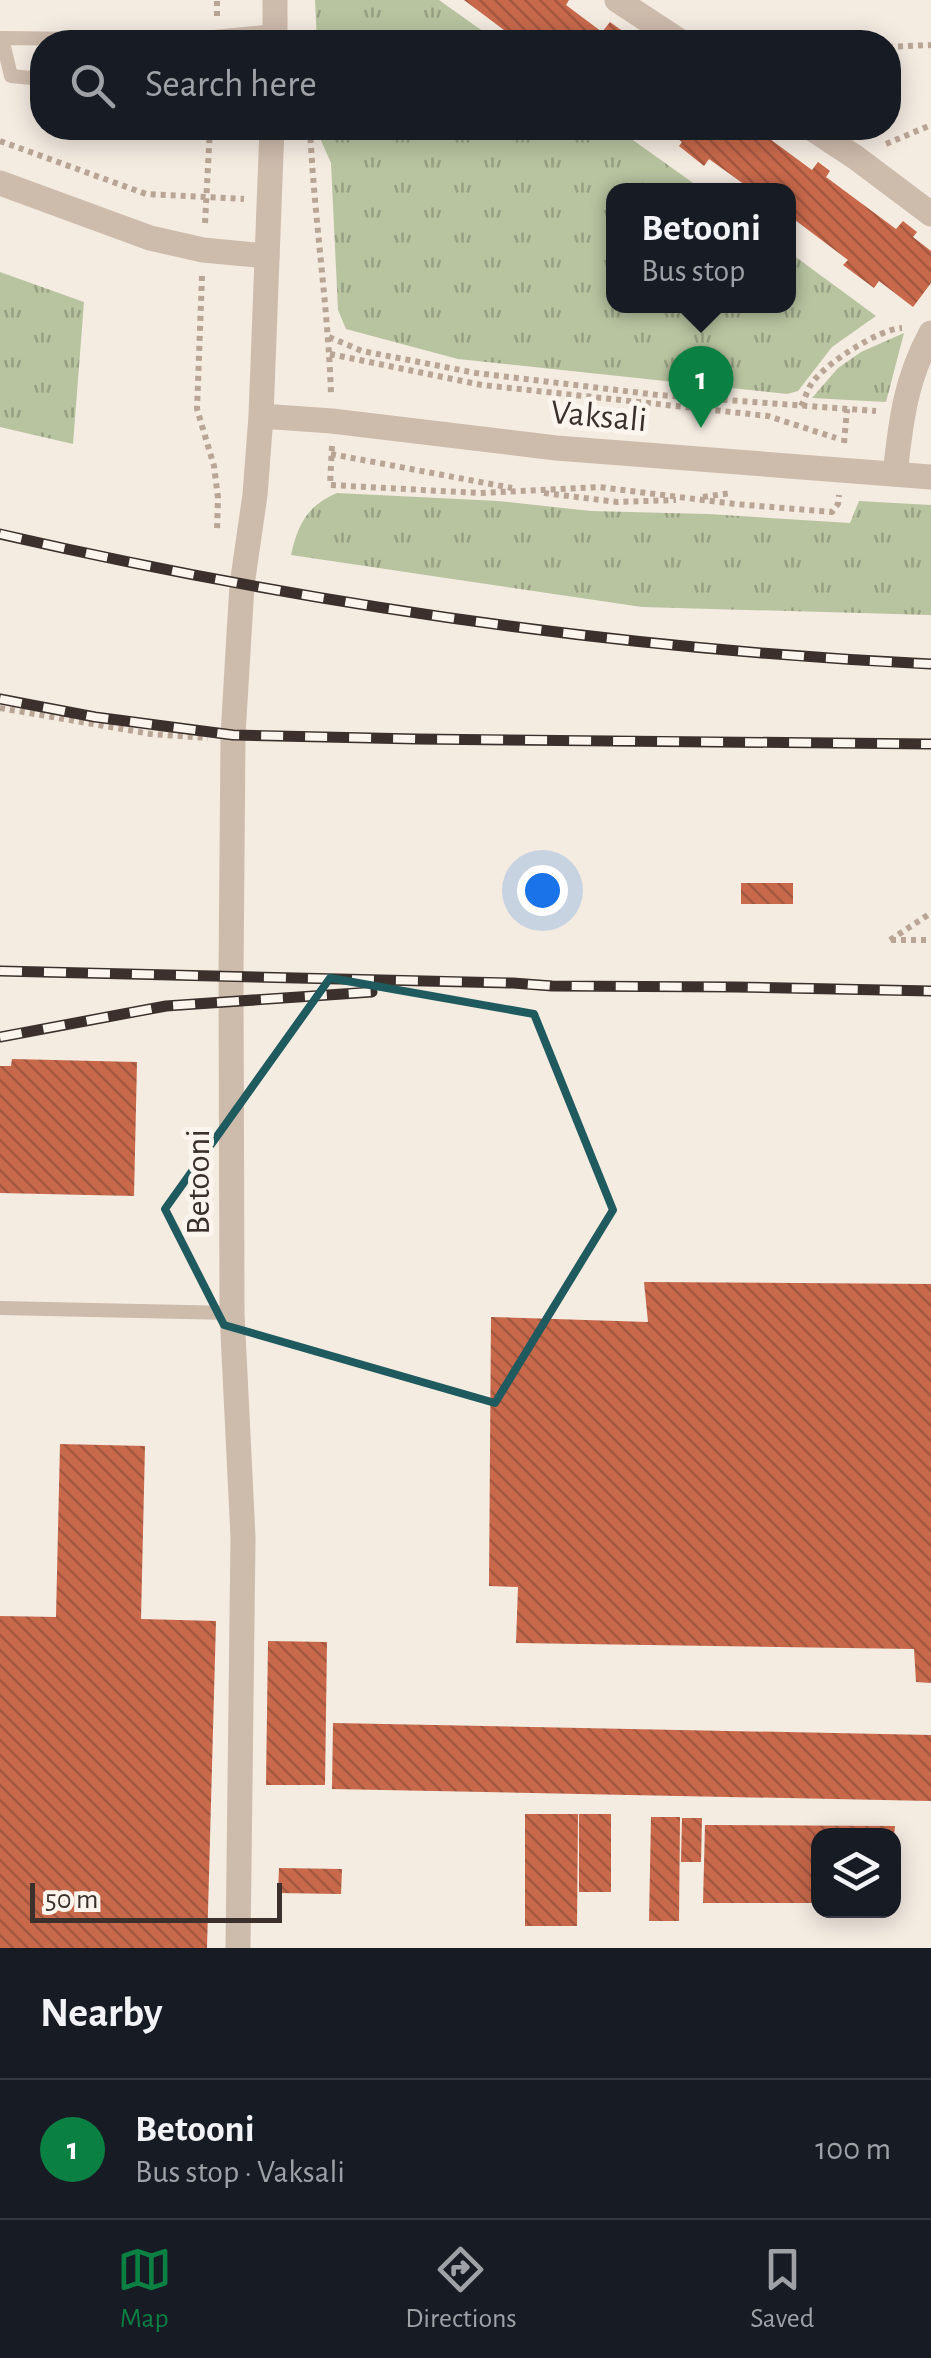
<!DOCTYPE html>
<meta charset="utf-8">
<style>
:root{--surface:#171b24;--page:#242831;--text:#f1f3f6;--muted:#9ea1a6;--line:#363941;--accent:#0b8043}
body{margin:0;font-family:"Alegreya Sans",sans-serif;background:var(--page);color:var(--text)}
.controls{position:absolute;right:30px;bottom:30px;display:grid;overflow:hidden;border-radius:20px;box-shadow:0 5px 25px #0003}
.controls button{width:90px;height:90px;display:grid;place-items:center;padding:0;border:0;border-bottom:2px solid var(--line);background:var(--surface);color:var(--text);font:50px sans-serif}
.scale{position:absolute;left:30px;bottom:25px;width:252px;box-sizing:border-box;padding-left:10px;border:5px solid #3b302b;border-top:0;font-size:28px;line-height:35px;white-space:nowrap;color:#3b302b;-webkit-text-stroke:8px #fbf5ee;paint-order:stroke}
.you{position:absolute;left:542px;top:890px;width:35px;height:35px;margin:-25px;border:8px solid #fff;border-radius:50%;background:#1a73e8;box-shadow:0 0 0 15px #1a73e833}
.badge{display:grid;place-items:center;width:65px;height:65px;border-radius:50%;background:var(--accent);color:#fff;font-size:32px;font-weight:700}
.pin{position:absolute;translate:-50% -82px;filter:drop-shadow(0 2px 5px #0008)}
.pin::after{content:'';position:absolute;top:52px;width:35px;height:30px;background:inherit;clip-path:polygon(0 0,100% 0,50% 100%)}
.popup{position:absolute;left:606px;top:183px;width:190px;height:130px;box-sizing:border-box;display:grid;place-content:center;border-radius:20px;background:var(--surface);filter:drop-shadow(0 2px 8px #0005);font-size:32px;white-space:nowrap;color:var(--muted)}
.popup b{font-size:38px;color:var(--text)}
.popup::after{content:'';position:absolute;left:50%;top:100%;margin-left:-20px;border:20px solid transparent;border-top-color:var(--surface)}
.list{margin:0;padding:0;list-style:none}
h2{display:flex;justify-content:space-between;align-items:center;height:130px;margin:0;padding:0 40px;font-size:42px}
h2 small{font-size:32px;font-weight:400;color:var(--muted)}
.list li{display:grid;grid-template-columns:65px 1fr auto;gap:30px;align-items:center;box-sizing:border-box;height:140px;padding:0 40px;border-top:2px solid var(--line)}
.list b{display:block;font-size:38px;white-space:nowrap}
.list p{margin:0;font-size:32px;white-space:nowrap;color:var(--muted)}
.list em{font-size:32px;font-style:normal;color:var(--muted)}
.icon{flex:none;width:55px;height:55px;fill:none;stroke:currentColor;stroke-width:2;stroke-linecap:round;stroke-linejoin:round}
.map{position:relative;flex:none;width:931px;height:1948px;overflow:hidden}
.search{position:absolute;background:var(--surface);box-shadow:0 5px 25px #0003;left:30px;right:30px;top:30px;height:110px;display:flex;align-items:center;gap:25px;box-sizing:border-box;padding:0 35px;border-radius:40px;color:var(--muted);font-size:38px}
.sheet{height:270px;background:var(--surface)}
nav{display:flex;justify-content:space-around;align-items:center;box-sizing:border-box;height:140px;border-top:2px solid var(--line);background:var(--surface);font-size:28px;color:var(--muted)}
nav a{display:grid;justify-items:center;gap:5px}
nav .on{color:var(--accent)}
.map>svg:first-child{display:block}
.grass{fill:url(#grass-tufts)}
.building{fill:url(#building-back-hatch)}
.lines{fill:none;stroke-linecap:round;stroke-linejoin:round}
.path{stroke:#b9a596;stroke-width:6;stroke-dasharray:5 5;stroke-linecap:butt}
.service{stroke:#cdbbac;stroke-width:14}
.minor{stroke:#cdbbac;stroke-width:25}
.tertiary{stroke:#cdbbac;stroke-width:25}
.rail-casing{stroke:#3b302b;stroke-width:11}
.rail{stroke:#fbf5ee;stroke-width:8;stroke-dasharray:22;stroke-linecap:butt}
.marked{fill:none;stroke:#1f5a5e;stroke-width:8;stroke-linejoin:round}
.labels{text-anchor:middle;stroke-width:10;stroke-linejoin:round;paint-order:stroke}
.street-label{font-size:35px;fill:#3b302b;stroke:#fbf5ee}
</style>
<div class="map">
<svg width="931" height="1948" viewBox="0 0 931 1948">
<defs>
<pattern id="grass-tufts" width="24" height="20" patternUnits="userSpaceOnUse" patternTransform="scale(2.5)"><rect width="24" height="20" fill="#b8c4a0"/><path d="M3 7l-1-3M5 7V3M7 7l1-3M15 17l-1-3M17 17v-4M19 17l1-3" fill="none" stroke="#97a083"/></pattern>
<pattern id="building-back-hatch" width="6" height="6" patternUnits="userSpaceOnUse" patternTransform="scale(2.5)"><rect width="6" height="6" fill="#c8694b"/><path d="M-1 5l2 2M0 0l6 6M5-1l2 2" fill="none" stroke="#a4573f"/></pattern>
</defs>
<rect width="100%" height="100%" fill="#f4ebe1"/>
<path class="grass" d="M315,0H439L498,42H317Z
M319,128H616L703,190H614V306H788L789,252L876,316L832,347L798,391L787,394L458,359L346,329L338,310L331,163L319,136Z
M0,272L84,302L73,444L0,427Z
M904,333L886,402L812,398L838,368L861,352Z
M337,493L498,501L591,511L708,514L850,523L859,501L931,505V615L642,607L291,555C298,524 307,506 337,493Z"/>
<path class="building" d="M464,0H569L566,5L602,32L610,22L638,42H505L498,37L504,30Z
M663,128H755L812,170L818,162L830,171L826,177L896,229L903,221L917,232L913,237L931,251V283L913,307L879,281L874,288L843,265L848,260L795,220L788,228V190H752L709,159L704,166L679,146L682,142Z
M741,883H793V904H741Z
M12,1059L137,1062L134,1196L0,1193V1066H11Z
M644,1282L931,1284V1683L916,1682L914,1649L516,1643L518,1587L489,1586L491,1317L648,1322Z
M60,1444L145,1446L141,1619L216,1621L207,1948H0V1616L56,1617Z
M268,1641L327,1642L325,1785H266Z
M333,1723L931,1735V1801L332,1789Z
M525,1814H578L577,1926H525Z
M579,1814H611V1892H579Z
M651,1817H680L679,1921H649Z
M682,1818H702L701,1862H681Z
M705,1825L895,1826L894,1836H818V1903H703Z
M279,1868L342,1869L341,1894L278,1893Z"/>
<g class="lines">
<path class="path" d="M217,16V0
M888,47L931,45
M310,128C314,217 328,305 331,394
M0,141L146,194L244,199
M886,144L931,125
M205,223L210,128
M202,276L197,409L214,466L218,498L217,530
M329,337L362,351L476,373L658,395L876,411
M330,354L482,385L768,416L836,438
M801,406C805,399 807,390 812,383C826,363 879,329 902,328
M844,443L847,409
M332,446L330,485L479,493L599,487L735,504L832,512L838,504L839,495
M331,454L512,488
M544,493L617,502L676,500
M703,497L731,493
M0,708L151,734L208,738
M890,940L931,913
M891,940H931"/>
<path class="service" d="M0,38L184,40L275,31
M2,38L11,76L42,79
M0,1308L232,1313"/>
<path class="minor" d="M617,0L681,42
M811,128L855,157L931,214
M0,183L150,238L203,250L267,256
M895,474C901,421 905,381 931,333"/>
<path class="tertiary" d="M275,0V42
M261,416L332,421L556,448L931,477
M238,1948L243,1537L232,1313L231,977L233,735L242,585L255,495L261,416L272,128"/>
<defs>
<path id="rail" d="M0,534C306,604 617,649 931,664
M0,699L95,717L233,735L417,739L931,744
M0,971L513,983L552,986L735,987L931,991
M0,1037L166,1006L372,992"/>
</defs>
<use href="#rail" class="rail-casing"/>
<use href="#rail" class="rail"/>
</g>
<path class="marked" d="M330,978L534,1014L613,1210L495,1403L224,1325L165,1209Z"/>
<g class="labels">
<g class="street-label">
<text transform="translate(599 415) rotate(5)" y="12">Vaksali</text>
<text transform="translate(197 1182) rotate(-90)" y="12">Betooni</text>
</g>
</g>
</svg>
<div class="controls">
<button><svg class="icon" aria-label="layers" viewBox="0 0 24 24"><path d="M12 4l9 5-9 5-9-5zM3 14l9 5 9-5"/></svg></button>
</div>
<div class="scale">50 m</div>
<div class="you"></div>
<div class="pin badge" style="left:701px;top:428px">1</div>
<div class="popup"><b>Betooni</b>Bus stop</div>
<div class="search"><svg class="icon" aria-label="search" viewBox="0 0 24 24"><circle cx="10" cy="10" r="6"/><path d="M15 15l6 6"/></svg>Search here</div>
</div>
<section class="sheet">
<h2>Nearby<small></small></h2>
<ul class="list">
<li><span class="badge">1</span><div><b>Betooni</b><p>Bus stop · Vaksali</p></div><em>100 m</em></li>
</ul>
</section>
<nav>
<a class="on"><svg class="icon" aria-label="map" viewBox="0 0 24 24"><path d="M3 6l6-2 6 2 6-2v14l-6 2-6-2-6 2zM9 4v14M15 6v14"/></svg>Map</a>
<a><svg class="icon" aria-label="directions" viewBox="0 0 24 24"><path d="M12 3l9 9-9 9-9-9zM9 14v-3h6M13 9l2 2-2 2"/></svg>Directions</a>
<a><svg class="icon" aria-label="saved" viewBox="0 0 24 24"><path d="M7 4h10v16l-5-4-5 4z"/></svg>Saved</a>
</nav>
